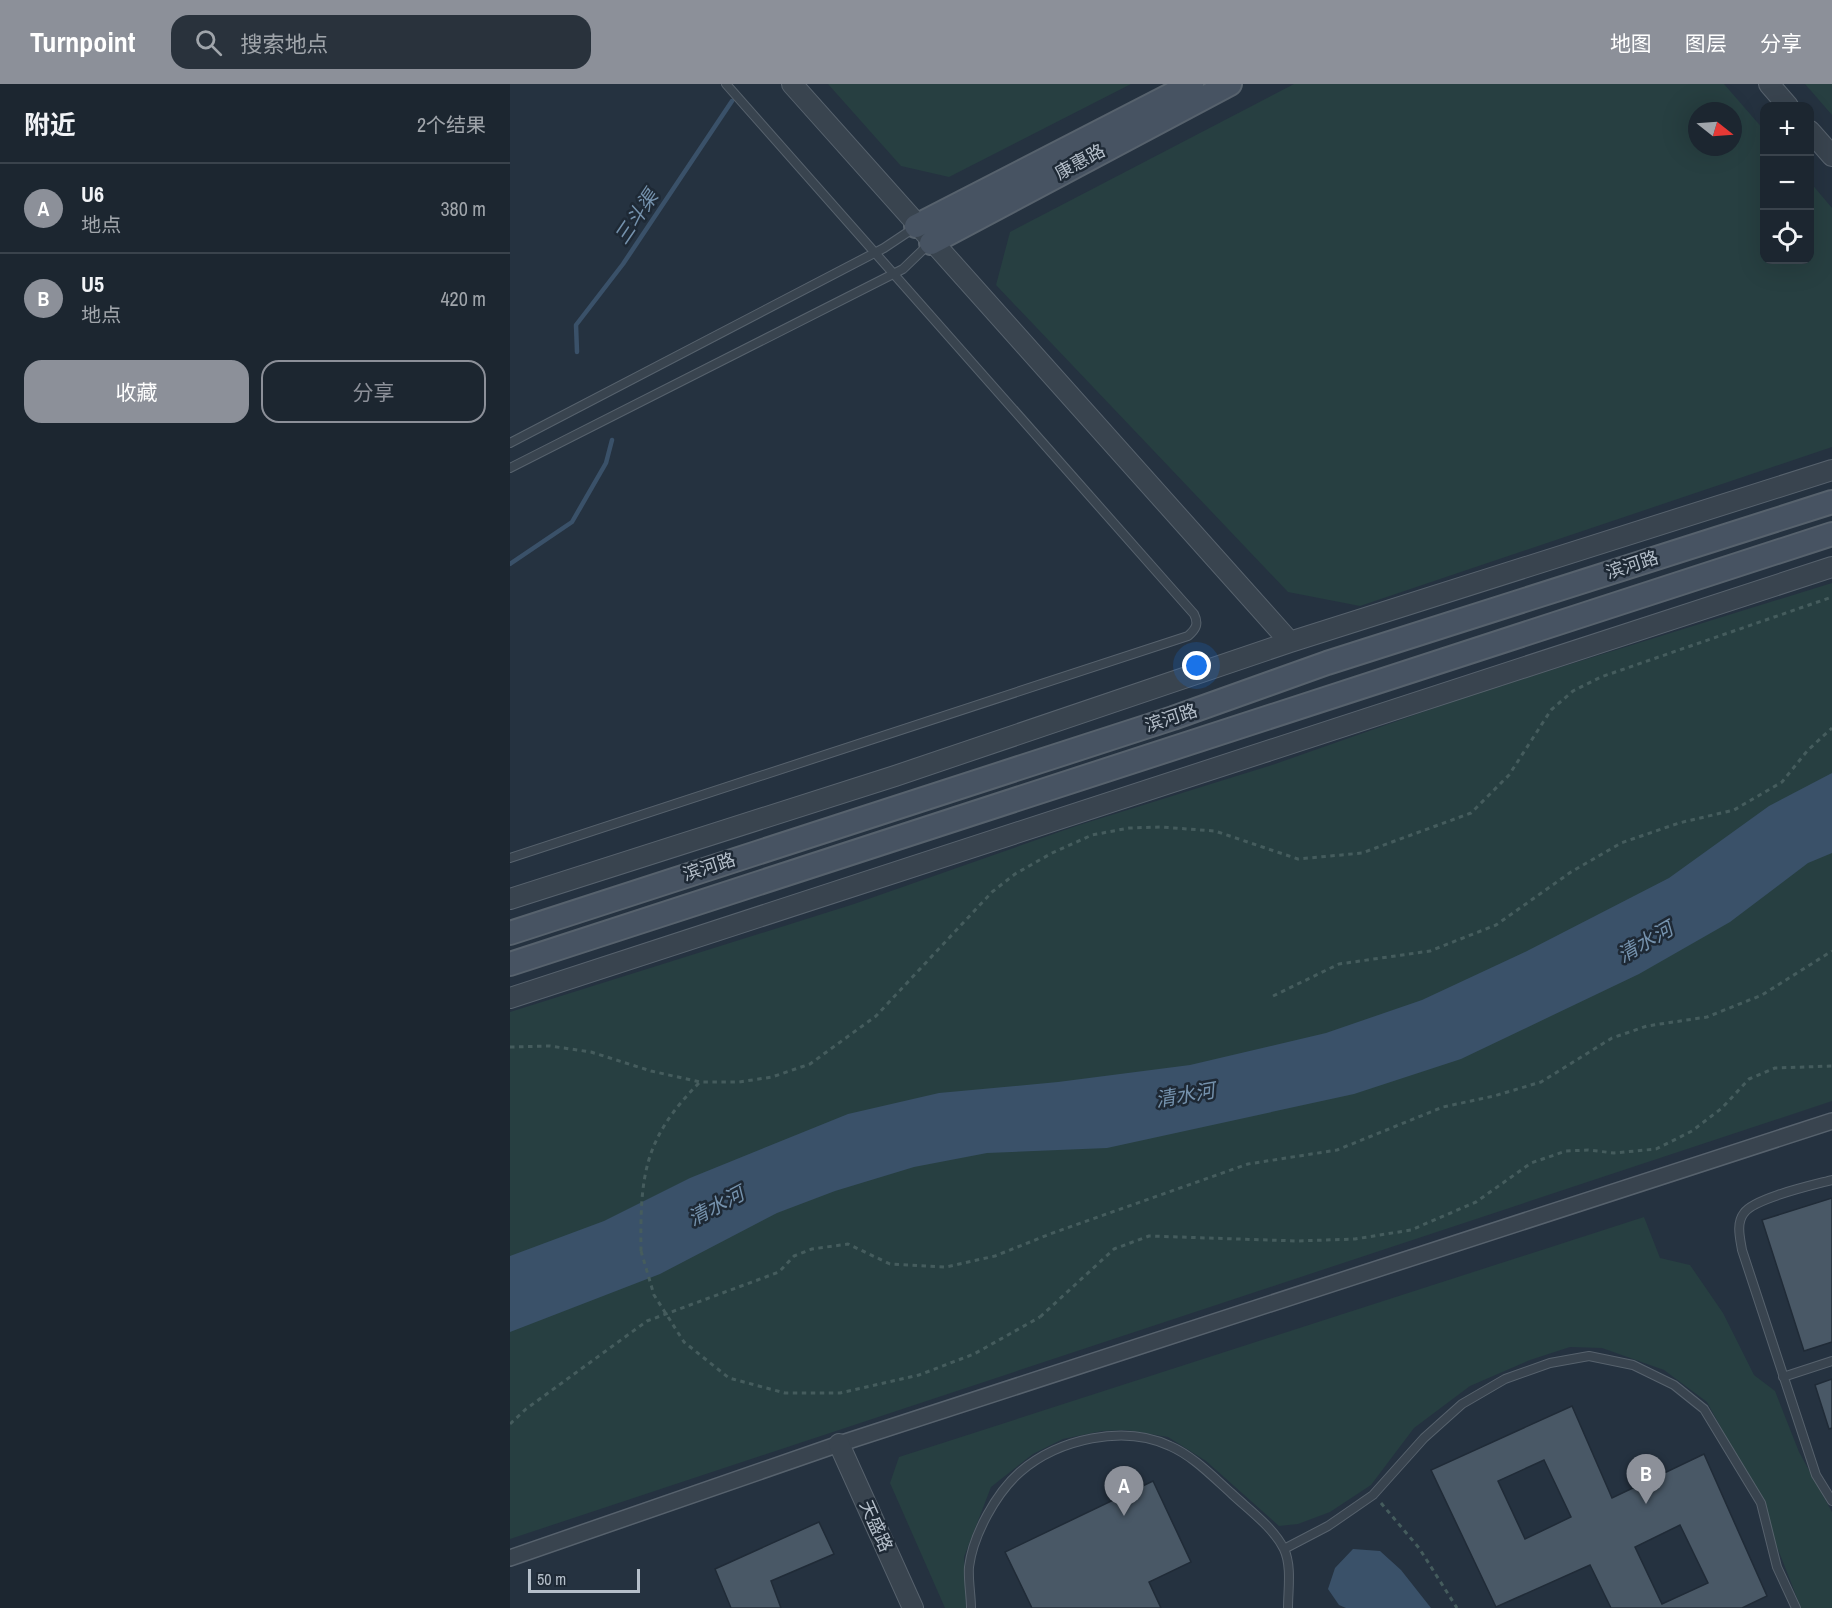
<!DOCTYPE html>
<html lang="zh">
<meta charset="utf-8">
<style>
:root{--surface:#1c2630;--page:#29323c;--text:#f1f3f6;--muted:#a0a5ab;--line:#3a434c;--accent:#8c9099}
body{margin:0;font-family:"Archivo Narrow","Noto Sans SC",sans-serif;background:var(--page);color:var(--text)}
.controls{position:absolute;right:18px;top:18px;display:grid;overflow:hidden;border-radius:12px;box-shadow:0 6px 24px #0002}
.controls button{width:54px;height:54px;display:grid;place-items:center;padding:0;border:0;border-bottom:2px solid var(--line);background:var(--surface);color:var(--text);font:30px sans-serif}
.compass{position:absolute;left:1178px;top:18px;width:54px;height:54px;border-radius:50%;background:var(--surface);box-shadow:0 6px 24px #0002;rotate:107deg}
.scale{position:absolute;left:18px;bottom:15px;width:112px;box-sizing:border-box;padding-left:6px;border:3px solid #b5bfca;border-top:0;font-size:16px;line-height:21px;white-space:nowrap;color:#b5bfca;-webkit-text-stroke:4px #1e2935;paint-order:stroke}
.you{position:absolute;left:687px;top:582px;width:21px;height:21px;margin:-15px;border:4px solid #fff;border-radius:50%;background:#1a73e8;box-shadow:0 0 0 9px #1a73e833}
.badge{display:grid;place-items:center;width:39px;height:39px;border-radius:50%;background:var(--accent);color:#fff;font-size:20px;font-weight:700}
.pin{position:absolute;translate:-50% -50px;filter:drop-shadow(0 2px 3px #0008)}
.pin::after{content:'';position:absolute;top:32px;width:21px;height:18px;background:inherit;clip-path:polygon(0 0,100% 0,50% 100%)}
.list{margin:0;padding:0;list-style:none}
h2{display:flex;justify-content:space-between;align-items:center;height:78px;margin:0;padding:0 24px;font-size:26px}
h2 small{font-size:20px;font-weight:400;color:var(--muted)}
.list li{display:grid;grid-template-columns:39px 1fr auto;gap:18px;align-items:center;box-sizing:border-box;height:90px;padding:0 24px;border-top:2px solid var(--line)}
.list b{display:block;font-size:22px;white-space:nowrap}
.list p{margin:0;font-size:20px;white-space:nowrap;color:var(--muted)}
.list em{font-size:20px;font-style:normal;color:var(--muted)}
.actions{display:flex;gap:12px;padding:18px 24px}
.actions a{flex:1;padding:14px 0;border:2px solid var(--accent);border-radius:18px;text-align:center;font-size:21px;color:var(--accent)}
.actions .main{background:var(--accent);color:#fff}
.icon{flex:none;width:33px;height:33px;fill:none;stroke:currentColor;stroke-width:2;stroke-linecap:round;stroke-linejoin:round}
.map{position:relative;flex:none;width:1322px;height:1524px;overflow:hidden}
header{display:flex;align-items:center;gap:36px;box-sizing:border-box;height:84px;padding:0 30px;background:var(--accent);color:#fff}
header strong{font-size:28px}
nav{display:flex;gap:33px;margin-inline-start:auto;font-size:21px}
.search{width:420px;height:54px;background:var(--page);display:flex;align-items:center;gap:15px;box-sizing:border-box;padding:0 21px;border-radius:18px;color:var(--muted);font-size:22px}
main{display:flex}
aside{flex:1;background:var(--surface)}
.map>svg:first-child{display:block}
.green{fill:#273f41;fill-rule:evenodd}
.water{fill:#3a5169}
.lines{fill:none;stroke-linecap:round;stroke-linejoin:round}
.stream{stroke:#3a5169;stroke-width:4.5}
.building{fill:#495866;stroke:#202b37;stroke-width:1.5;fill-rule:evenodd}
.service-casing{stroke:#57626d;stroke-width:10}
.minor-casing{stroke:#57626d;stroke-width:18}
.tertiary-casing{stroke:#57626d;stroke-width:22}
.secondary-casing{stroke:#57626d;stroke-width:26}
.path{stroke:#455c5d;stroke-width:3;stroke-dasharray:4.5 4.5;stroke-linecap:butt}
.service{stroke:#39444f;stroke-width:8}
.minor{stroke:#39444f;stroke-width:15}
.tertiary{stroke:#39444f;stroke-width:20}
.secondary{stroke:#475362;stroke-width:22}
.path-bridge{stroke:#455c5d;stroke-width:3;stroke-dasharray:4.5 4.5;stroke-linecap:butt}
.labels{text-anchor:middle;stroke-width:5;stroke-linejoin:round;paint-order:stroke}
.street-label{font-size:18px;fill:#b5bfca;stroke:#1e2935}
.water-label{font-size:20px;font-style:italic;fill:#7592ad;stroke:#1e2935}
</style>
<header>
<strong>Turnpoint</strong>
<div class="search"><svg class="icon" aria-label="search" viewBox="0 0 24 24"><circle cx="10" cy="10" r="6"/><path d="M15 15l6 6"/></svg>搜索地点</div>
<nav><a>地图</a><a>图层</a><a>分享</a></nav>
</header>
<main>
<aside>
<h2>附近<small>2个结果</small></h2>
<ul class="list">
<li><span class="badge">A</span><div><b>U6</b><p>地点</p></div><em>380 m</em></li>
<li><span class="badge">B</span><div><b>U5</b><p>地点</p></div><em>420 m</em></li>
</ul>
<div class="actions"><a class="main">收藏</a><a>分享</a></div>
</aside>
<div class="map">
<svg width="1322" height="1524" viewBox="0 0 1322 1524">
<rect width="100%" height="100%" fill="#253240"/>
<path class="green" d="M318,0H621L439,93L391,82Z
M784,0H1214L1254,46V176H1300V98L1322,124V363L850,522L778,508L486,201L500,148ZM1187,27H1223V63H1187Z
M1295,0H1322V31Z
M1322,499V1017L0,1455V928L344,820L569,741L765,680L964,610Z
M1134,1133L1150,1174L1180,1181L1213,1229L1244,1291L1265,1307L1289,1368L1322,1428V1524H1291L1262,1450L1223,1366L1197,1318L1154,1286L1092,1264L1060,1263L1020,1276L960,1302L904,1344L861,1401L820,1428L788,1440L769,1442L696,1377L658,1353L616,1346L592,1347L553,1355L523,1370L481,1403L454,1473L457,1524H435L380,1399L389,1373Z"/>
<path class="water" d="M1322,689V769L1298,779L1220,838L1129,890L951,975L844,1010L597,1064L477,1069L404,1083L325,1107L267,1129L150,1190L0,1248V1172L94,1137L180,1094L338,1030L429,1009L548,998L680,981L816,949L912,916L1017,867L1159,794L1259,722Z
M843,1465L870,1467L891,1486L921,1524H836L829,1521L818,1505L825,1484Z"/>
<g class="lines">
<path class="stream" d="M67,268L66,241L113,180L222,17
M0,480L62,438L96,379L102,356"/>
</g>
<path class="building" d="M1322,1114V1258L1294,1267L1252,1136Z
M1322,1295V1344L1319,1345L1305,1301Z
M1062,1322L1102,1414L1194,1370L1257,1512L1232,1524H1101L1080,1481L986,1523L921,1386ZM1034,1376L1061,1433L1015,1455L988,1397ZM1170,1441L1198,1499L1152,1520L1125,1463Z
M643,1397L681,1478L639,1498L651,1524H522L495,1468Z
M309,1438L324,1470L261,1497L271,1524H221L205,1485Z"/>
<g class="lines">
<defs>
<path id="service" d="M0,359L374,164L404,144
M0,384L393,185L420,159
M0,774L678,552C686,545 689,540 684,530L216,0
M1322,1096C1303,1101 1244,1114 1234,1129C1226,1139 1230,1154 1232,1166L1306,1391L1322,1417
M1273,1293L1322,1277
M774,1465L818,1442L863,1411L914,1354L952,1320L995,1295L1040,1279L1079,1272L1123,1281L1164,1301L1194,1325L1251,1419L1267,1483L1286,1524
M461,1524C461,1511 458,1496 459,1483C463,1451 486,1409 510,1388C548,1355 614,1340 660,1362C683,1372 702,1392 721,1409C739,1426 763,1443 774,1465C782,1482 778,1506 778,1524"/>
<path id="minor" d="M0,1474L329,1360L1322,1037"/>
<path id="tertiary" d="M282,0L780,558
M1259,0L1278,22
M1300,47L1322,72
M0,815L385,692L780,558L1322,386
M0,914L1322,483
M329,1360L403,1524"/>
<path id="secondary" d="M406,142L682,0
M421,159L720,0
M0,849L663,634L817,579L1322,418
M0,880L1322,450"/>
</defs>
<use href="#service" class="service-casing"/>
<use href="#minor" class="minor-casing"/>
<use href="#tertiary" class="tertiary-casing"/>
<use href="#secondary" class="secondary-casing"/>
<path class="path" d="M763,912L829,880L920,867L986,841L1061,788L1111,759L1169,739L1224,726L1272,698L1298,666L1322,644
M0,963L40,962L81,968L141,987L190,998H229L262,993L300,980L366,932L482,808L505,790L542,769L582,751L619,744L651,743L705,747L788,775L852,769L961,729L999,691L1041,626L1063,607L1091,593L1322,513
M131,1167C130,1091 134,1054 190,998
M530,1233L604,1165L639,1152L787,1157L845,1155L901,1146L966,1118L1021,1079L1056,1067L1078,1066L1104,1069L1146,1065L1182,1047L1212,1024L1239,995L1265,984L1322,982
M0,1340L16,1325L137,1237L269,1188L284,1172L302,1165L338,1160L380,1180L436,1183L485,1172L540,1150L738,1080L827,1066L933,1023L984,1012L1031,998L1102,954L1137,942L1197,933L1252,911L1322,867
M871,1419L909,1464L947,1524"/>
<use href="#service" class="service"/>
<use href="#minor" class="minor"/>
<use href="#tertiary" class="tertiary"/>
<use href="#secondary" class="secondary"/>
<path class="path-bridge" d="M131,1167L144,1211L174,1258L219,1294L275,1309H330L409,1291L464,1270L530,1233"/>
</g>
<g class="labels">
<g class="street-label">
<text transform="translate(570 78) rotate(-29)" y="6">康惠路</text>
<text transform="translate(1122 481) rotate(-18)" y="6">滨河路</text>
<text transform="translate(661 634) rotate(-18)" y="6">滨河路</text>
<text transform="translate(199 783) rotate(-18)" y="6">滨河路</text>
<text transform="translate(366 1442) rotate(66)" y="6">天盛路</text>
</g>
<g class="water-label">
<text transform="translate(126 133) rotate(-56)" y="7">三斗渠</text>
<text transform="translate(1135 858) rotate(-30)" y="7">清水河</text>
<text transform="translate(675 1011) rotate(-10)" y="7">清水河</text>
<text transform="translate(206 1122) rotate(-28)" y="7">清水河</text>
</g>
</g>
</svg>
<div class="controls">
<button>+</button>
<button>−</button>
<button><svg class="icon" aria-label="locate" viewBox="0 0 24 24"><circle cx="12" cy="12" r="6"/><path d="M12 2v4M12 18v4M2 12h4M18 12h4"/></svg></button>
</div>
<svg class="compass" viewBox="-18 -18 36 36"><path d="M0-13l5 13h-10z" fill="#e53935"/><path d="M0 13l5-13h-10z" fill="#a0a5ab"/></svg>
<div class="scale">50 m</div>
<div class="you"></div>
<div class="pin badge" style="left:614px;top:1432px">A</div>
<div class="pin badge" style="left:1136px;top:1420px">B</div>
</div>
</main>
